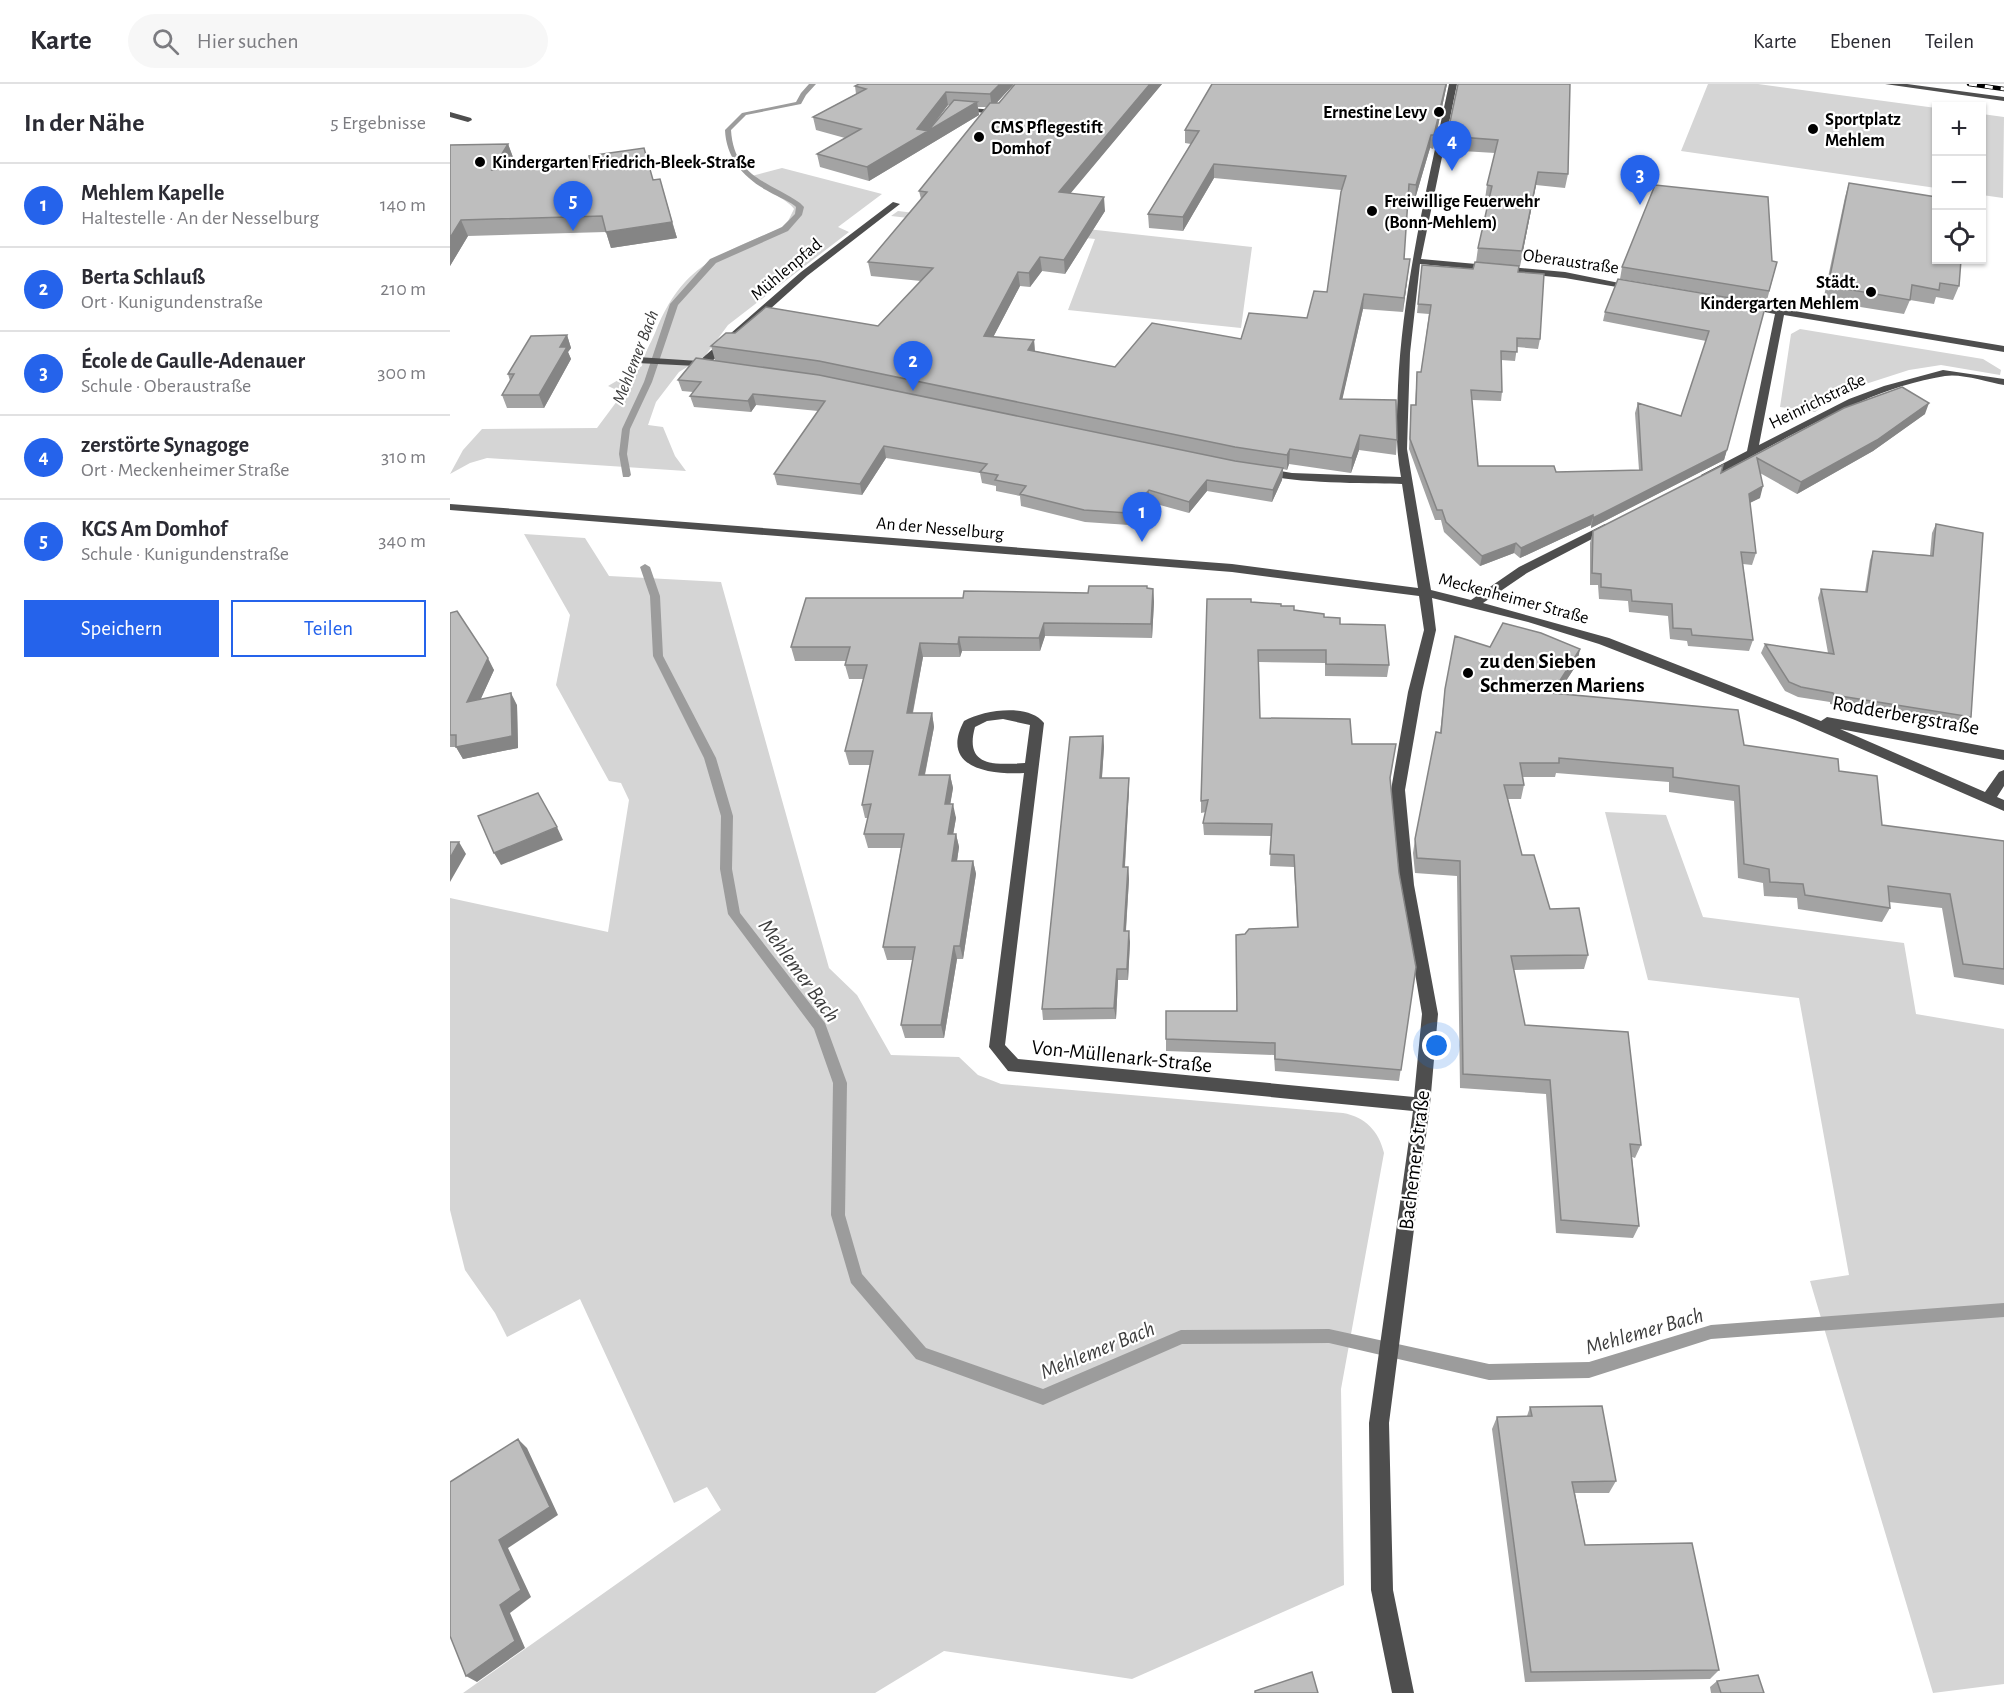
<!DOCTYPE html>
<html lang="de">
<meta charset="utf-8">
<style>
:root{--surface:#fff;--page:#f7f7f7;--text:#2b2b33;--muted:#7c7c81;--line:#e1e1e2;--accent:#2563eb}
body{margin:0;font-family:"Alegreya Sans",sans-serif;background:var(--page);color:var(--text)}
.controls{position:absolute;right:18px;top:18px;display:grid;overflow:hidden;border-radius:0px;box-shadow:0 2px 4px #0004}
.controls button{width:54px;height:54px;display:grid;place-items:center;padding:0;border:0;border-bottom:2px solid var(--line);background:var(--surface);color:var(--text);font:30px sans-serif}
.you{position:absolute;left:987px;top:962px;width:21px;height:21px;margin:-15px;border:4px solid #fff;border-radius:50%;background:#1a73e8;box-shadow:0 0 0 9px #1a73e833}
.badge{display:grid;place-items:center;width:39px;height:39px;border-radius:50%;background:var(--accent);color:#fff;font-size:20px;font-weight:700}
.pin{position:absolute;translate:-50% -50px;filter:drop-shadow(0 2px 3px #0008)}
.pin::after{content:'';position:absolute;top:32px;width:21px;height:18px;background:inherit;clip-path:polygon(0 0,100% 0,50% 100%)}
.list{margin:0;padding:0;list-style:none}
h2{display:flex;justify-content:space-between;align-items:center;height:78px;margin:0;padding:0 24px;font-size:26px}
h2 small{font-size:20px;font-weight:400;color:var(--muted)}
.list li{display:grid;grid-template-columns:39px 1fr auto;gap:18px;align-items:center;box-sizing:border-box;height:84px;padding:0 24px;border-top:2px solid var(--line)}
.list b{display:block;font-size:22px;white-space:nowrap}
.list p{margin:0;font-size:20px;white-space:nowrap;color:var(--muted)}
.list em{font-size:20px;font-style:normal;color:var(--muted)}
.actions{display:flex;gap:12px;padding:18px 24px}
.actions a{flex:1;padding:14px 0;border:2px solid var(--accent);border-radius:0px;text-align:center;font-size:21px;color:var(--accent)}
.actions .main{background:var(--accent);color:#fff}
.icon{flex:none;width:33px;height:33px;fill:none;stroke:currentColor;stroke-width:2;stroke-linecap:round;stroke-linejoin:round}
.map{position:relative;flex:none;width:1554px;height:1609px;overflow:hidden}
header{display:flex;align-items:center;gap:36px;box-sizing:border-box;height:84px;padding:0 30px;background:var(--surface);border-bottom:2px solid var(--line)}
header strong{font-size:28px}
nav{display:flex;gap:33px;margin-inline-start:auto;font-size:21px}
.search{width:420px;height:54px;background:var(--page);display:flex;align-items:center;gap:15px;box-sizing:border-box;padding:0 21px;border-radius:33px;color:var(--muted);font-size:22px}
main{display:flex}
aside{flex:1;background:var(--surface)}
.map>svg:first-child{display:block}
.green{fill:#d5d5d5}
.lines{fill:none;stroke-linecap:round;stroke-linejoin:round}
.stream{fill:#9c9c9c;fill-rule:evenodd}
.minor{fill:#4e4e4e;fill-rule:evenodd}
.rail-casing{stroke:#000;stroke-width:4.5}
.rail{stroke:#fff;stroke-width:3;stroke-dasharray:8;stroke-linecap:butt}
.wall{fill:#a3a3a3;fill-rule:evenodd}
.shaded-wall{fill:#858585}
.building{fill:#bebebe;stroke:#858585;stroke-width:1.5}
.poi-dot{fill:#000;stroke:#fff;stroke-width:2}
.labels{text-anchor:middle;stroke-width:4.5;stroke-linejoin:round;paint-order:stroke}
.far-poi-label{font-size:18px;font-weight:bold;fill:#000;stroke:#fff;text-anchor:start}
.far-street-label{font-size:18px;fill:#000;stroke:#fff}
.far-water-label{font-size:18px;font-style:italic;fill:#3d3d3d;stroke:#fff}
.poi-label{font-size:21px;font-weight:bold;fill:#000;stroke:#fff;text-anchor:start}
.street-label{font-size:21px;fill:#000;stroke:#fff}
.water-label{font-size:22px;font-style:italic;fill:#3d3d3d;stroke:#fff}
</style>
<header>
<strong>Karte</strong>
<div class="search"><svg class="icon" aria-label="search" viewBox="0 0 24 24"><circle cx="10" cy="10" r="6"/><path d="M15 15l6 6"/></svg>Hier suchen</div>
<nav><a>Karte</a><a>Ebenen</a><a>Teilen</a></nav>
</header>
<main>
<aside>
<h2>In der Nähe<small>5 Ergebnisse</small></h2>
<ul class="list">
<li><span class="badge">1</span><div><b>Mehlem Kapelle</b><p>Haltestelle · An der Nesselburg</p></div><em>140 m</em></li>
<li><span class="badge">2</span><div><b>Berta Schlauß</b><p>Ort · Kunigundenstraße</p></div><em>210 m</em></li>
<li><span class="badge">3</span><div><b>École de Gaulle-Adenauer</b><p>Schule · Oberaustraße</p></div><em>300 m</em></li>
<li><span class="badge">4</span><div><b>zerstörte Synagoge</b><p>Ort · Meckenheimer Straße</p></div><em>310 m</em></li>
<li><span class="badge">5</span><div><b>KGS Am Domhof</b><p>Schule · Kunigundenstraße</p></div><em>340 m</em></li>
</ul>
<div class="actions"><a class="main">Speichern</a><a>Teilen</a></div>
</aside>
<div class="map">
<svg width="1554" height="1609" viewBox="0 0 1554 1609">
<rect width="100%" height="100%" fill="#fff"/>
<path class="green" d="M1258,0H1308L1486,24V104L1231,67Z
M1532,30L1554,33L1553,114L1532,111Z
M332,84L432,110L388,143L399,148L278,241L255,272L229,288L206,318L198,341L213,343L225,372L236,387L37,374L20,379L0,390L13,366L32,345L147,344L173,309L158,302L192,282C194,269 200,261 205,249C232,180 269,171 331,144L338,137L344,125C341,118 308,101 298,93Z
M448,127L514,135L518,132L802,163L791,244L618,226L645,155L441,132Z
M1350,245L1533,275L1551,286L1550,291L1491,281L1459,286L1397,306L1365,328L1330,323L1341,250Z
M74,450L135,454L159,492L271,498L379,884L407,911L441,971L509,973L528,991L551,1000L893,1029C915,1033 929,1047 934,1069L891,1305L894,1501L682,1595L494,1567L425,1609H13L271,1426L257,1403L224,1419L130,1215L57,1253L45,1229L15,1186L0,1126V814L158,848L179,716L171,699L159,697L106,601L120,531Z
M1155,728L1216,731L1253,833L1454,859L1466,930L1554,945V1600L1483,1609L1360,1197L1399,1191L1349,914L1198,896Z"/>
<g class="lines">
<path class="stream" d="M359,0H366L356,11L351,20L296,31L281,46C284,94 319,97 350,119L354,123L352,131L338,147L266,179L228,221L202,298L180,345L177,370L181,391L179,393H173L169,370L172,345L194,298L220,220L260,175L332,143L345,130L346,123L345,122C336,115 325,112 316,106C293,93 276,73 275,46L292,29L346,18L351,9Z
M195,480L200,483L210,512L213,572L266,674L283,732L282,785L290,829L375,939L397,999L395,1131L412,1190L476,1264L593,1305L731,1246L879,1245L1039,1280L1139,1278L1261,1241L1554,1219V1233L1261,1255L1139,1294L1039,1296L879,1259L732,1260L593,1321L466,1275L401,1199L381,1131L383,999L364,945L278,830L270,785L271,732L254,674L203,572L200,512L190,483Z"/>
<path class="minor" d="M567,0H575L549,31L505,25L509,23L544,26Z
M999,0H1007L971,175L1115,188L1189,203L1184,206L1115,194L970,180L960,269L957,365L981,506L1021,516L1069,483L1155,440H1163V444L1077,489L1033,519L1159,554L1371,637L1377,633L1554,666V676L1390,645L1535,708L1549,688L1554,686V702L1547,713L1554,716V727L1345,636L1149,560L1078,538L982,514L986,546L972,608L955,706L964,801L988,930L980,1021L939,1339L943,1506L964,1609H942L921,1506L919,1339L963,1027L558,987L539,963L574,689C540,691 489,684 514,637C534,626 578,619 594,639L555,961L568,975L964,1013L972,930L950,801L941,706L958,608L974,546L969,512L782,488L0,426V420L782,480L968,504L952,400C926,399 824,400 807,387L813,384L842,389L951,393C945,362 947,333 948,302C953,200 978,100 999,0ZM553,635L580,641L575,679C544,681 514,683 525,643L537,637Z
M1435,0H1457L1554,13V17Z
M0,28L21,34L22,36L18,38L0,33Z
M443,118L450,120L357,192L261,278L266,279V283L187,279L182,276L187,273L249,277L351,188Z
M1297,219L1554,262V268L1334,231L1309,361L1399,315L1434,302L1493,286L1554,295V301C1538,298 1510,289 1495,292C1413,305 1332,358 1259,395H1251V391L1297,367L1325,230L1294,224V220Z"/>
<defs>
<path id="rail" d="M1519,0L1554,5"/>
</defs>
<use href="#rail" class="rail-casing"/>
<use href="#rail" class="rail"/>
</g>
<path class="wall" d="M409,0H564L546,19H549L565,0H712L620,109L655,127L615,190L592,187L580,203L570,202L543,253L584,256L585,267L665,283L791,255L857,234L877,208L891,106L764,94L733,147L699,144L698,130L741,60L735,59V46L762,0H997L983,65L980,64L965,115L958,114L954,175H960L953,228L913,225L892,315L947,356L946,371L909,366L901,389L839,380L837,386L833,385L832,396L822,418L757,407L739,429L699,418L679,441L635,438L571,422L570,412L546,407V402L532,399L530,389L436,374L412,411L327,401L324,390L368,327L306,321L301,328L244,323L240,312L243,308L232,307L228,296L265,276L261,262L285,249L428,242L471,197L421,192L418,178L471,115L469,107L537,23H528L529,31L419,97L370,83L367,70L395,54L366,46L363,33L406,10L405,2ZM498,21H500L479,46Z
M1008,0L1118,90L1115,104L1086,101L1070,182L1026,178L1028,164L1039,115H1035L1037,101L1045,69L996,66L997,52Z
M58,60L64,76L59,84L203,96L210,95L227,154L161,164L156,148L18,152L0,182V61Z
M1399,99L1509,202L1503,216L1486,213L1484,220L1460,216L1454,230L1373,217L1395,113Z
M1327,178L1316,220L1170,195L1172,183Z
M972,181L1068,188L1090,255L1088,265L1067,263L1065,277L1051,276L1052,308L1051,317L1022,316L1028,382L1106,388L1189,386L1185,329L1188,319L1231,332L1256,257L1153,237L1155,228L1316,220L1274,376L1141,444V441L1070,474L1064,469L1030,482L994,448L991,436H985L959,365L961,321H965L967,288H971L979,230L967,229Z
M117,251L121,264L118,268L121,275L94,324H57L52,311L60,297L58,290Z
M1394,324L1475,330L1423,367L1347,410L1310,389V414L1300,419L1306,469L1302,481L1293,480L1303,556L1299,567L1238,562L1237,557L1220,555L1218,532L1179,528L1178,517L1149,515L1148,501H1140V459L1143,447L1271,389Z
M1486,440L1521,633L1517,642L1380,620V618L1348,613L1335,607L1311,569L1315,560L1378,569L1368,514L1371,505L1415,508L1420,476L1423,467L1480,471L1482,449Z
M697,504L703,505L704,518L702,554L595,552L590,567H512L510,573H473L463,629H482L484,643L475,691H500L503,704L500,720L506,734L503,750H506L509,763L507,777H523L526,790L513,875H507L494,954H455L451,941L463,876H437L433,863L451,764H418L414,750L418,734H415L412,721L420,681H399L395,667L414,595H399L395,581L397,577H345L341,563L513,514L638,509Z
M801,518L831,522L844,526L874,533L890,540L939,581L937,593L875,592V579L809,578L810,634L944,672L940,696L949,789L966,883L949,997L825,987L824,971L716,967V955L786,927L795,850L847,843L844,783L820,782L821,752L754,751L753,739L756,728L751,729V717Z
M0,529L44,586L30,616L67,621L68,664L13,675L6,663H0Z
M1040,563L1127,580L1108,609L1294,661L1389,687L1432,741L1554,757V901L1504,893L1492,824L1439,818L1440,824L1432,838L1348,825L1347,814L1314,812L1313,799L1288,794L1284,717L1219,708V698L1106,689L1105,693H1073L1074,701L1071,715H1058L1072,771L1100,825L1138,871L1134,885L1064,886L1075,941L1191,1061L1185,1074L1182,1073L1189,1142L1183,1154L1106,1149L1096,1010L1010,1004L1007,792L965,789L963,769L965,755L990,649L995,605Z
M653,652L654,663L652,694H679V705L675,783H678L679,795L676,847L680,858L678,896H668L666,935L593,936L592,925Z
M1080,1323L1166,1397L1159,1409H1125L1135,1461L1269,1586L1260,1595L1075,1598L1042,1345L1047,1333L1077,1332Z
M1267,1597L1314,1609H1261L1260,1603Z"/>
<path class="shaded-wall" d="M550,0H564L542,24L540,10Z
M700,0H712L610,122L609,108Z
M996,0H997L983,65L984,51Z
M496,8L498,21L478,47L527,18L529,31L419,97L417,83L467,45Z
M981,51L980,64L965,115L966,101Z
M58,60L64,76L48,102L42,86Z
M764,80V94L733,147V133Z
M1088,88L1086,101L1070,182L1072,167Z
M654,113L655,127L615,190L614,176Z
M11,136L18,152L0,182V154Z
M222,138L227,154L161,164L156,148Z
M590,173L592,187L580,203L579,189Z
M960,175L958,189L953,228L954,214Z
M568,188L570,202L536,267L534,252Z
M914,210L913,225L889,330L890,315Z
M117,251L121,264L118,268L121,275L94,324L89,311L110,263Z
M584,256L585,271L578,266Z
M303,310L306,321L301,328L298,317Z
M1479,319L1475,330L1423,367L1347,410L1351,398Z
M910,351L909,366L901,389L902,374Z
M434,362L436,374L412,411L410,400Z
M840,365L839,380L837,386V371Z
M1277,366L1274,376L1141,444L1143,434Z
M833,384L832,396L822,418L823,406Z
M757,396V407L739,429V418Z
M1313,402L1310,414L1295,421L1299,410Z
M699,406V418L679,441L678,429Z
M1143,431L1141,441L1070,474L1071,464Z
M1066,459L1064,469L1030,482L1032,472Z
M703,505L704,518L702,554L701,540Z
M594,539L595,552L590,567L589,554Z
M509,553L512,567L510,573L508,560Z
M470,559L473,573L460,642L457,629Z
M1130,565L1127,580L1099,623L1102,609Z
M38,574L44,586L24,630L17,618Z
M61,609L67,621L68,664L13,675L6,663Z
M482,629L484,643L472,704L469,691Z
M653,652L654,663L651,705L650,694Z
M500,691L503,704L498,734L495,720Z
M679,694V705L674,795L673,783Z
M503,720L506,734L501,763L498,750Z
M107,743L113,756L51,781L44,769Z
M506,750L509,763L505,790L502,777Z
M9,758L16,770L0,798V774Z
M523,777L526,790L513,875L510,862Z
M678,783L679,795L675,858L674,847Z
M679,847L680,858L678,896L677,885Z
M504,862L507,875L494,954L491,941Z
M667,885L668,896L666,935L664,924Z
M68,1355L77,1364L108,1431L58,1464L81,1513L60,1529L75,1564L27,1598L16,1592L50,1521L49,1456Z"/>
<path class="building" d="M409,0H550L540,10L496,8L467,45L478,47L504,16L527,18L417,83L367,70L411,45L363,33L416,5L405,2Z
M565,0H700L609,108L654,113L614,176L590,173L579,189L568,188L534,252L584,256L578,266L665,283L702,239L791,255L799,229L857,234L864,207L877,208L891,108L896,92L764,80L733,133L698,130L749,47L735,46L762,0H996L984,51H981L966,101L959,100L954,175H960L954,214L914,210L890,315L946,316L947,356L910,351L902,374L840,365L837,371L785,363L369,277L261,262L276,249H285L316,223L428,242L483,184L418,178L477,108L469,107L540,19H549Z
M1008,0H1120L1118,90L1088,88L1072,167L1028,164L1042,102L1037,101L1048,56L997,52Z
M58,60L42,86L91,79L140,78L139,72L194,64L203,96L210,95L222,138L156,148L152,132L11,136L0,154V61Z
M1399,99L1486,113V176H1511L1509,202L1490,199L1489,206L1462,201L1460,216L1378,202Z
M1205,101L1318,113L1322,177L1327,178L1319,207L1172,183Z
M1025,178L1069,182L1068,188L1094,190L1090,255L1067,254V268L1051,267L1052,308L1021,306L1028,382H1104L1106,388L1192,386L1188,319L1231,332L1259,247L1155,228L1168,195L1316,220L1277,366L1143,434V431L1071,464L1066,459L1032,472L996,438L992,426H987L960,355L961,321H966L967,288H971L981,221L968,220L972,181L1023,185Z
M117,251L110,263H117L89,311H52L64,290H58L81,252Z
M246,274L369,291L785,377L833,384L823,406L757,396L739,418L699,406L678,429L634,426L570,410L576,402L545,396L548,391L530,388L537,380L434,362L410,400L324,390L375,317L303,310L298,317L240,312L251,298L228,296Z
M1452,303L1479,319L1427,356L1351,398L1307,374L1313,402L1299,410L1306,469L1291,468L1303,556L1242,551L1241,545L1223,544L1222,520L1182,517L1181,506L1151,503V490L1142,489L1143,447L1273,381L1271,389L1394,324Z
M1486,440L1533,449L1521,633L1384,611L1383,609L1351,603L1339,598L1315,560L1384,570L1371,505L1417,508L1423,467L1483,472Z
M639,502H697V504L703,505L701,540L594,539L589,554L509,553L508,560L470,559L457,629H482L469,691H500L495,720H503L498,750H506L502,777H523L510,862H504L491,941H451L465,863H433L454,750H414L421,720L412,721L423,667H395L417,581H395L400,563H341L356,514H513L514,507L638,509Z
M757,515H801V518L831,520V522H844V526L874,530V533L890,534V540L935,541L939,581L876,580V566H808L810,634L900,635L902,660H946L940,694L949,789L966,883L951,986L825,975V959L716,955V927H787L786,851L795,850L799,845L848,843L844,771L820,770L822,740L753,739L758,716L751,717Z
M7,527L38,574L17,618L61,609L62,652L6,663V651H0V529Z
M1053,539L1091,549L1130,565L1102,609L1288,626L1294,661L1388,675L1389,687L1427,692L1432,741L1554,757V885L1513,880L1500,810L1438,802L1440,824L1355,811L1353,800L1320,798L1319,785L1294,780L1289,702L1223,693V684L1109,674V679H1070L1074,701H1054L1072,771H1084L1100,825L1129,824L1138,871L1061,872L1075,941L1178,948L1191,1061L1180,1060L1189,1142L1111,1136L1100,996L1013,990L1010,777L967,774L965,755L986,648L991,649L995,605L1005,552L1040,563Z
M653,652L650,694H679L673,783H678L674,847H679L677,885H667L664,924L592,925L620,653Z
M88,709L107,743L44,769L28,732Z
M0,758H9L0,774Z
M1152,1322L1166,1397L1122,1398L1135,1461L1242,1459L1269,1586L1081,1588L1047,1333L1082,1332L1080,1323Z
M68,1355L100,1423L49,1456L71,1506L50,1521L65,1557L16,1592L0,1552V1398Z
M862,1588L868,1609H805V1607Z
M1308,1591L1314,1609H1271L1267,1597Z"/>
<g class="poi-dot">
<circle cx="989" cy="28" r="6"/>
<circle cx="1363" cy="45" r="6"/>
<circle cx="529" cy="53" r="6"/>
<circle cx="30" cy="78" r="6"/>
<circle cx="922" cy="127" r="6"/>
<circle cx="1421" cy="208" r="6"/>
<circle cx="1018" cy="589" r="6"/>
</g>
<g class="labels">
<g class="far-poi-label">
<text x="977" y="34" text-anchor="end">Ernestine Levy</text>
<text x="1375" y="41">Sportplatz<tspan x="1375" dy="21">Mehlem</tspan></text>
<text x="541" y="49">CMS Pflegestift<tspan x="541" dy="21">Domhof</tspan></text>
<text x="42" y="84">Kindergarten Friedrich-Bleek-Straße</text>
<text x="934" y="123">Freiwillige Feuerwehr<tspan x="934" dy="21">(Bonn-Mehlem)</tspan></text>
<text x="1409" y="204" text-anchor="end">Städt.<tspan x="1409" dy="21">Kindergarten Mehlem</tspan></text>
</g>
<g class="far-street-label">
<text transform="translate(1121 177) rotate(8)" y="6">Oberaustraße</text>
<text transform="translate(336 185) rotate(-40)" y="6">Mühlenpfad</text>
<text transform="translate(1367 317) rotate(-26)" y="6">Heinrichstraße</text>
<text transform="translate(490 444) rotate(5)" y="6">An der Nesselburg</text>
<text transform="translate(1064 514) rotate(15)" y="6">Meckenheimer Straße</text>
</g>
<g class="far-water-label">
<text transform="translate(185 273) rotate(-69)" y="6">Mehlemer Bach</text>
</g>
<g class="poi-label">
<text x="1030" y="584">zu den Sieben<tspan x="1030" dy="24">Schmerzen Mariens</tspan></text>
</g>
<g class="street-label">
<text transform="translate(1456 631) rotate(10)" y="7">Rodderbergstraße</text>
<text transform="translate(672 972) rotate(6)" y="7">Von-Müllenark-Straße</text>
<text transform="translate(964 1076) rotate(-83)" y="7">Bachemer Straße</text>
</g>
<g class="water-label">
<text transform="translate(350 886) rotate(54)" y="8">Mehlemer Bach</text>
<text transform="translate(1194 1246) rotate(-16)" y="8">Mehlemer Bach</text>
<text transform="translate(647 1265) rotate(-22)" y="8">Mehlemer Bach</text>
</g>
</g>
</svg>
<div class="controls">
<button>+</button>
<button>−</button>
<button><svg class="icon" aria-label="locate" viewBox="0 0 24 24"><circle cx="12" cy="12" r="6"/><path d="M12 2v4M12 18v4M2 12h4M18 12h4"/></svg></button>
</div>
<div class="you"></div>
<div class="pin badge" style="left:692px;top:458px">1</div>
<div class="pin badge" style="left:463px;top:307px">2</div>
<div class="pin badge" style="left:1190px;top:121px">3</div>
<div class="pin badge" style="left:1002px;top:87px">4</div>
<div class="pin badge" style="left:123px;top:147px">5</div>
</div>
</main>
